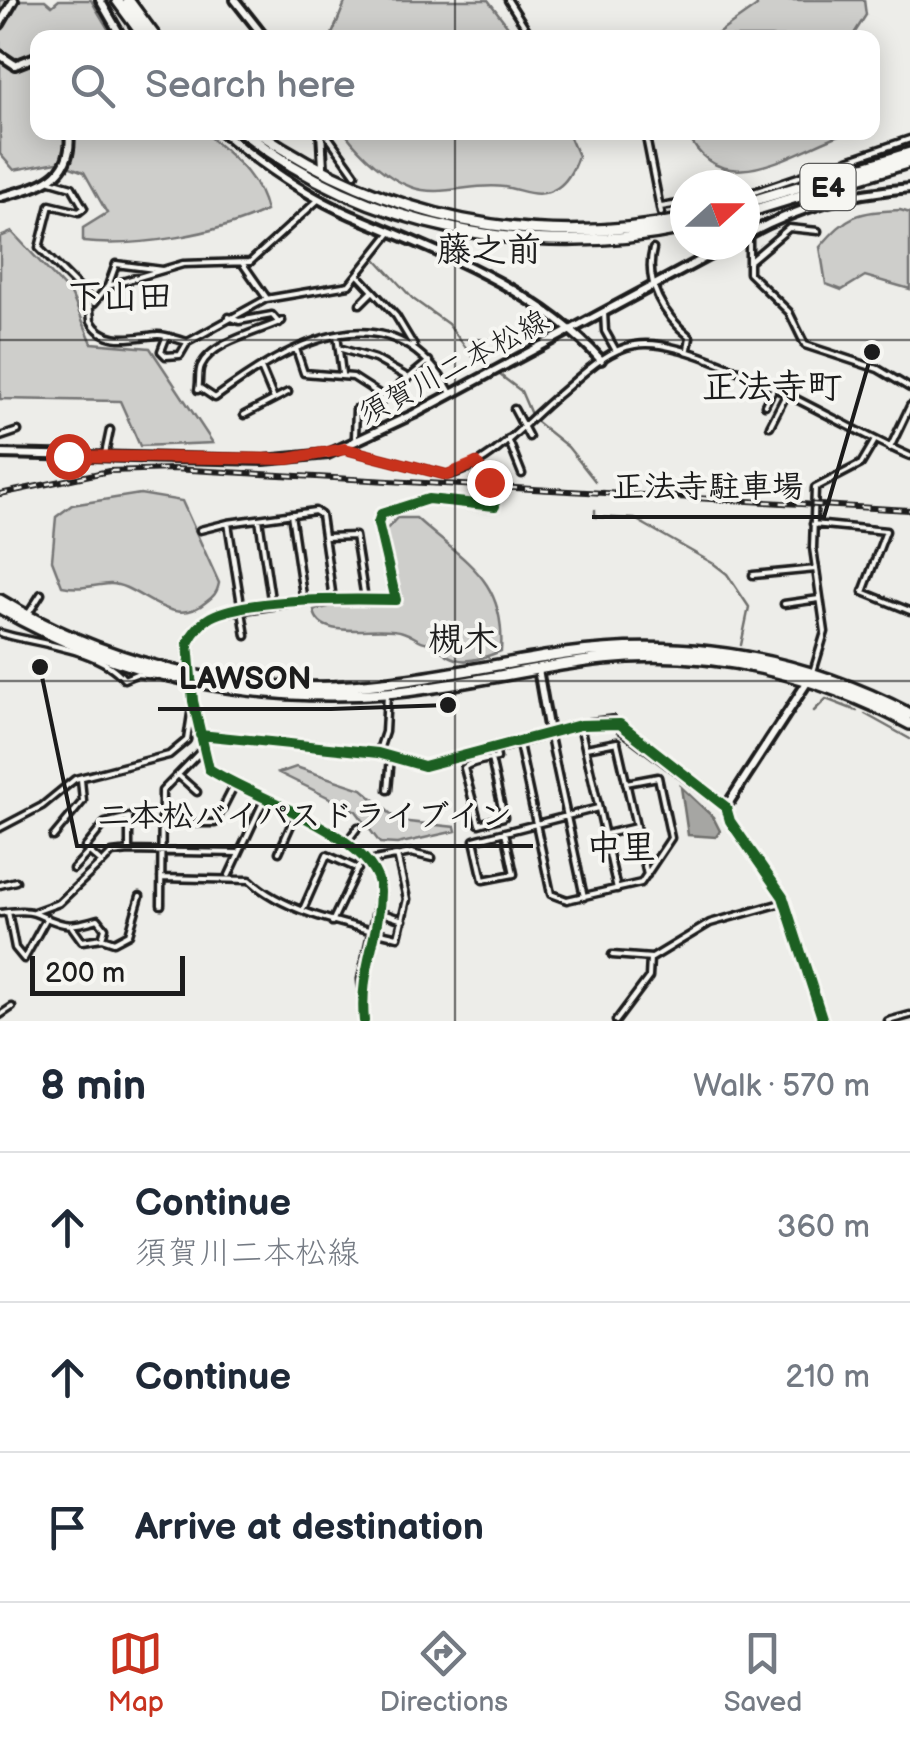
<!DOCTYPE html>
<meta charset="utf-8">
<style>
:root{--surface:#fff;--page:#f6f6f7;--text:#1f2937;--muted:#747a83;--line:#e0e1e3;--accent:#c8321e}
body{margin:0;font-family:"Balsamiq Sans","Klee One",sans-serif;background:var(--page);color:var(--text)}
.compass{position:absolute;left:670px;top:170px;width:90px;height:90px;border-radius:50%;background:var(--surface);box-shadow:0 5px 25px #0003;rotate:69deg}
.scale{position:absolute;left:30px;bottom:25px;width:155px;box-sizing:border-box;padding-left:10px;border:5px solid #1c1c1c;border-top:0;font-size:28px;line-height:35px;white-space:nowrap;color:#1c1c1c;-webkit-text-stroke:8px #f6f6f2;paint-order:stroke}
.stop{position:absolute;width:30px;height:30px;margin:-22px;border:8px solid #c8321e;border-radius:50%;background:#fff}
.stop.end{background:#c8321e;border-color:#fff;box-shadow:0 2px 10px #0008}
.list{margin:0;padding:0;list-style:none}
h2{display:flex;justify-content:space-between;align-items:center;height:130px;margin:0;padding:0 40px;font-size:42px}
h2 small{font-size:32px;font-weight:400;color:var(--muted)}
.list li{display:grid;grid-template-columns:65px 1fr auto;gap:30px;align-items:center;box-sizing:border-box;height:150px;padding:0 40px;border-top:2px solid var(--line)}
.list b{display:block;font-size:38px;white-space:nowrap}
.list p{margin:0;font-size:32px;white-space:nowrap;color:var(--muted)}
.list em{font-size:32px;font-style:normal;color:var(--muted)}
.icon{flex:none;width:55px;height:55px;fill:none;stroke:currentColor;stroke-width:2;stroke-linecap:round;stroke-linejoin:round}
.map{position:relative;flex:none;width:910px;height:1021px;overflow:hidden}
.search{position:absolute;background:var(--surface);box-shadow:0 5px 25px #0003;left:30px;right:30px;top:30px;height:110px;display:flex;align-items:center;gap:25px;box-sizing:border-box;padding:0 35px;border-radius:20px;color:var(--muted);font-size:38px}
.sheet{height:580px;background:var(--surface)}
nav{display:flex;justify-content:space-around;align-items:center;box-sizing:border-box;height:140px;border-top:2px solid var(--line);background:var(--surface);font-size:28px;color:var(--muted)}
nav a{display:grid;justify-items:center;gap:5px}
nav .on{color:var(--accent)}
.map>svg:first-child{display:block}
.green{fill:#cececb;stroke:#757574;stroke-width:2.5}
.water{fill:#a6a6a3;stroke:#6f6f6d;stroke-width:2.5}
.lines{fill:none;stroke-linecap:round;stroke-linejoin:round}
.stream{stroke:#6f6f6d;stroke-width:2.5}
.street-tunnel{stroke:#c3c3c0;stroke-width:4;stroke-dasharray:4 2;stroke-linecap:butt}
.street-casing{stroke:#1c1c1c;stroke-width:11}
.secondary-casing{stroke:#1c1c1c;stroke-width:14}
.highway-casing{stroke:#1c1c1c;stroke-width:16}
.street{stroke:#f6f6f2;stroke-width:4}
.secondary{stroke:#f6f6f2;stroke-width:6}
.highway{stroke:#f6f6f2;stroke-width:9}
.rail-casing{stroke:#1c1c1c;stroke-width:6}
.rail{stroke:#f6f6f2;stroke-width:2.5;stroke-dasharray:8;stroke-linecap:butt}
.cycleway-casing{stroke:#f6f6f2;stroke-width:16}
.cycleway{stroke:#1b5e20;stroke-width:10}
.route{stroke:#c8321e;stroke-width:12}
.grid{fill:none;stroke:#1c1c1c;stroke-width:2.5;stroke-opacity:0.55}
.labels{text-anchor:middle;stroke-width:8;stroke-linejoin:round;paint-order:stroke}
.shield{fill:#f6f6f2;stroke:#5d5d5c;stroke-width:2.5}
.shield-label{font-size:28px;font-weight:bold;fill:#1c1c1c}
.street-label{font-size:30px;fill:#1c1c1c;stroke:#f6f6f2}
.quarter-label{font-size:35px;font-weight:bold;fill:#1c1c1c;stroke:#f6f6f2}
.leader{fill:none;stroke:#1c1c1c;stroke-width:4}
.callout-dot{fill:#1c1c1c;stroke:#f6f6f2;stroke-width:4}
.callout-label{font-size:32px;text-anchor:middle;font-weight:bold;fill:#1c1c1c;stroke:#f6f6f2;stroke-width:8;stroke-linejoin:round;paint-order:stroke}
</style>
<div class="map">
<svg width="910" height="1021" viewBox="0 0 910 1021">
<rect width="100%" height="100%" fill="#edede9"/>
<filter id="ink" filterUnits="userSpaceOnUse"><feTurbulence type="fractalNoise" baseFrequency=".01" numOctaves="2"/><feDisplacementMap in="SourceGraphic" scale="20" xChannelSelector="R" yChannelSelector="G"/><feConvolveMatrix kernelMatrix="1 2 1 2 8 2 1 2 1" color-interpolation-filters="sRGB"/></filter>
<g filter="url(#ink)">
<path class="green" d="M0,0H45L52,6L59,0H91L113,37L38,38V132L205,133C232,157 258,174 266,211C217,234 137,248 83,242V228L107,213L84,172L57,162L14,170L0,154Z
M346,0H488L516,37H331Z
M756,0H864L866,15L852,37H713L757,6Z
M345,133H568L578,156C574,168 568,181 557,188C538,200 524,190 504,187C474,182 440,198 411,187C386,178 360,153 345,133Z
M687,133V132L845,133C791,152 721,205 687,133Z
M900,210L910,213V289L865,276L842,290L826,284L820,247C848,214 857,212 900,210Z
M12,232L72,296L92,343L150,348L213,443L140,446L120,401L0,399V237Z
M140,494L182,501L219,583C217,593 214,596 206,602C171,632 138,583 110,584C91,585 83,590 62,586L52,560L56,517L72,505Z
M397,518H416C464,562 506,578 501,651C472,663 455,667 433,643C418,643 416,636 403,632C381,623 318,643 314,610L343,604L399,606L402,601L385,531Z
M296,767L362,789L399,821L455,827L456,831L397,844L380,843L356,811L279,773Z"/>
<path class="water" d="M681,787L713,817L720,831L716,837L688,835Z"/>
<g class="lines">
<path class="stream" d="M376,259L413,299L448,324L473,357L488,365
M500,375L521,391L533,419L568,447L595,481
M595,510V517L635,519L714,564L727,574L749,607L741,645
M814,711L826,699L857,711
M865,714L910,739"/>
<path class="street-tunnel" d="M489,482L494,503"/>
<defs>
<path id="street" d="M508,0L532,38
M325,132L355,174
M645,132L661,213
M51,181L72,187L84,208L79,212L50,205L39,248L94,303L108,286L183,264L250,262L318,200
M745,195L910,139
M661,207L685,203
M749,236V273L789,312L805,345L878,369L910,388
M653,249C644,283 664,316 690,337L688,349
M750,261L789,228L818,231
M243,264L266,297
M359,276L396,316L414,346
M108,286L116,264L162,270
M89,300L91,321C105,346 134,337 157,335C165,334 178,340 188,342L266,299L349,285L391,232
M360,304L373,291
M604,312L605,331L615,349
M229,317L239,321L272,315L279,323
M337,335L342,374
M166,338L161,351L166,356L180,355L187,343
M296,349L304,373L353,377L384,397
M342,349L375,359L409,378
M261,368L274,399
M200,388L215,398C292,342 390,286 451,393
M198,390C200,383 198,372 201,366C211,342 261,331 282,321
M376,405L429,361
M765,405L772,391
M514,409L529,437
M244,415L288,392
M770,426L785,397
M0,437L18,431
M355,437L356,409
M508,439L522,474
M890,448L910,406
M345,449L447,475C489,468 526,421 558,395C581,376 605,350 635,345C695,333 846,430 910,456
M105,454L110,430
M476,463L489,482
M291,514L304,602
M259,519L272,606
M813,524L886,531L863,592L910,611
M200,530L228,523
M325,537L355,536L365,599
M753,575L816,569
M784,604L819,599
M27,616L41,594
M0,633C36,644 99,648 124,679L136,674L157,676
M246,636L228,523L315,511L321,515L333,599
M813,672L825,632L813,548L815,488L861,464L874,442
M189,673V638L209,618L223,613L320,599L396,600L378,523L381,514L428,499L495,506
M190,682L211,771L348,841L372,864L380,892L361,979L364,1021
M580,725L617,889
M549,732L584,897
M200,735L378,753L424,766L490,750
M519,744L551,894L567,900L641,883L671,838L658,777L626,783
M586,748L617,742L647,875
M378,753L385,732L387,694
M491,759L504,817L479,824L464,768C471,761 487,760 497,758L495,749
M178,775L197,792
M388,790L391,757
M162,823H215L236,782
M0,828L42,806L75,779L169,755L187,740L193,701
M505,832L514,874L483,880L474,840L598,808
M606,834L636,827
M53,837L83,801L81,779
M349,839L358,827
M129,851V817L105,823L85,848L102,863L112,853L129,851L238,853
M279,852L295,816
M369,861L411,853L432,858
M73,869L89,852
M229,875L265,798
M161,878L250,880C284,913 353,926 398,937L407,899L397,855
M0,885L16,881
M161,905L162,791L203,749
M304,907L327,855L358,869
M8,912L15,948L24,959L45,921
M34,912L59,903L101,863
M379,912L403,920
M0,913C10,912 25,909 34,913C64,925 65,929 98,919L105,928L102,938L82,941L72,927
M332,922L364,855
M102,938L114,942L129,934L140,896
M612,955L652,958L710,923L785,902
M0,1015L12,1007
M616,1021L649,977L650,958
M888,1021L910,1015"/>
<path id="secondary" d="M100,0L122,38
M235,0L265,38
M0,24L14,0
M56,38H79
M0,55L15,65L38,56
M222,132C261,164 305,195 351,215C438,252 537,288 601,360
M321,132L323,167
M0,197C37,187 75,179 69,132
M745,236C798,207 850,193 910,188
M0,454L264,460L328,454L414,414L729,245
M538,669L549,732
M490,750L580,725L612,721L726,807L730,821L783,897L823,1021
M726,807L810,678"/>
<path id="highway" d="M117,0L145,38
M128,0L156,38
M243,132C367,229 533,260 685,228
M258,132C386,219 534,250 685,219
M745,203L910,153
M745,213L910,162
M0,600C99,660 217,691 333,687C411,684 488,665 565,654C686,637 802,658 910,714
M0,608C117,676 251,703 386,693C459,687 531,667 603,659C709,647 817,674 910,724"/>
</defs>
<use href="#street" class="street-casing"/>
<use href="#secondary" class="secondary-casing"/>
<use href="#highway" class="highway-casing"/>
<use href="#street" class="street"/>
<use href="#secondary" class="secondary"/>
<use href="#highway" class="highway"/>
<defs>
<path id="rail" d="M0,494L109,471L173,469L910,510"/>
</defs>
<use href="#rail" class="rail-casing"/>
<use href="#rail" class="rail"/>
<defs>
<path id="cycleway" d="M200,735L378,753L424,766L580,725L620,724L726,807L730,821L783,897L823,1021
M364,1021C359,971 380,936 380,891C379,836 250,797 209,769L193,701L188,643C193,632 203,620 215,615C254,598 352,599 396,600L378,523L381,514L428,499L495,506"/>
</defs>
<use href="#cycleway" class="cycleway-casing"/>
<use href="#cycleway" class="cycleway"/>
</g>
</g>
<g class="lines" filter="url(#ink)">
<path class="route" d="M68,456L288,459L345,449L447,475L476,463L489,482"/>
</g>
<path class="grid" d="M455,0V38M455,132V1021M0,340H910M0,681H910"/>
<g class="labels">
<rect class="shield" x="800.5" y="164" width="55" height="46" rx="8"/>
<g class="shield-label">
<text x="828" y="197">E4</text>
</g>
<g class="street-label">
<text transform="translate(453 367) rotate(-28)" y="10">須賀川二本松線</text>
</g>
<g class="quarter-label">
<text x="489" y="261">藤之前</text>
<text x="120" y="308">下山田</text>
<text x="772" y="398">正法寺町</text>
<text x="463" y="651">槻木</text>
<text x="621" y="859">中里</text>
</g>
</g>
<path class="leader" d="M872 352L824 517H592M448 705L331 709H158M40 667L77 846H533"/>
<g class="callout-dot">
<circle cx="872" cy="352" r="10"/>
<circle cx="448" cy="705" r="10"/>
<circle cx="40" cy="667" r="10"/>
</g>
<g class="callout-label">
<text x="708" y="497">正法寺駐車場</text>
<text x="245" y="689">LAWSON</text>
<text x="305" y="826">二本松バイパスドライブイン</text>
</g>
</svg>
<svg class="compass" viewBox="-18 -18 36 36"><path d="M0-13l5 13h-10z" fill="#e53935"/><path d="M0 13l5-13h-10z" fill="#747a83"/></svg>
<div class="scale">200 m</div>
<div class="stop" style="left:68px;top:456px"></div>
<div class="stop end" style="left:489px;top:482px"></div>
<div class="search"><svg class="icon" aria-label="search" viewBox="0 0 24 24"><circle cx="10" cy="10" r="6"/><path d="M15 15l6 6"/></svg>Search here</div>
</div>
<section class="sheet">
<h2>8 min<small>Walk · 570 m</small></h2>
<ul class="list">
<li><svg class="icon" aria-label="ahead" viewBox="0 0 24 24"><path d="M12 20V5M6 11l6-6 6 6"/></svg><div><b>Continue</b><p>須賀川二本松線</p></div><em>360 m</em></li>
<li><svg class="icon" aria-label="ahead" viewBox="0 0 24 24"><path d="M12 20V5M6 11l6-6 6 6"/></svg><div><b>Continue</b></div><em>210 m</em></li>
<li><svg class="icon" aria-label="arrive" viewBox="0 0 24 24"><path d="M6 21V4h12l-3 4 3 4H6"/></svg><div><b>Arrive at destination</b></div></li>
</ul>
</section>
<nav>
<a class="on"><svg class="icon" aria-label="map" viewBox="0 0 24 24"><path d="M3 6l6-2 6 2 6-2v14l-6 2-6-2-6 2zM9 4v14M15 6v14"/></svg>Map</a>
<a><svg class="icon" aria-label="directions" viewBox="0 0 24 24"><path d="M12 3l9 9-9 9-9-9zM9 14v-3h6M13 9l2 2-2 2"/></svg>Directions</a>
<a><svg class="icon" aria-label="saved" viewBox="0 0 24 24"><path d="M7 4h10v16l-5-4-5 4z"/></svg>Saved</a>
</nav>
